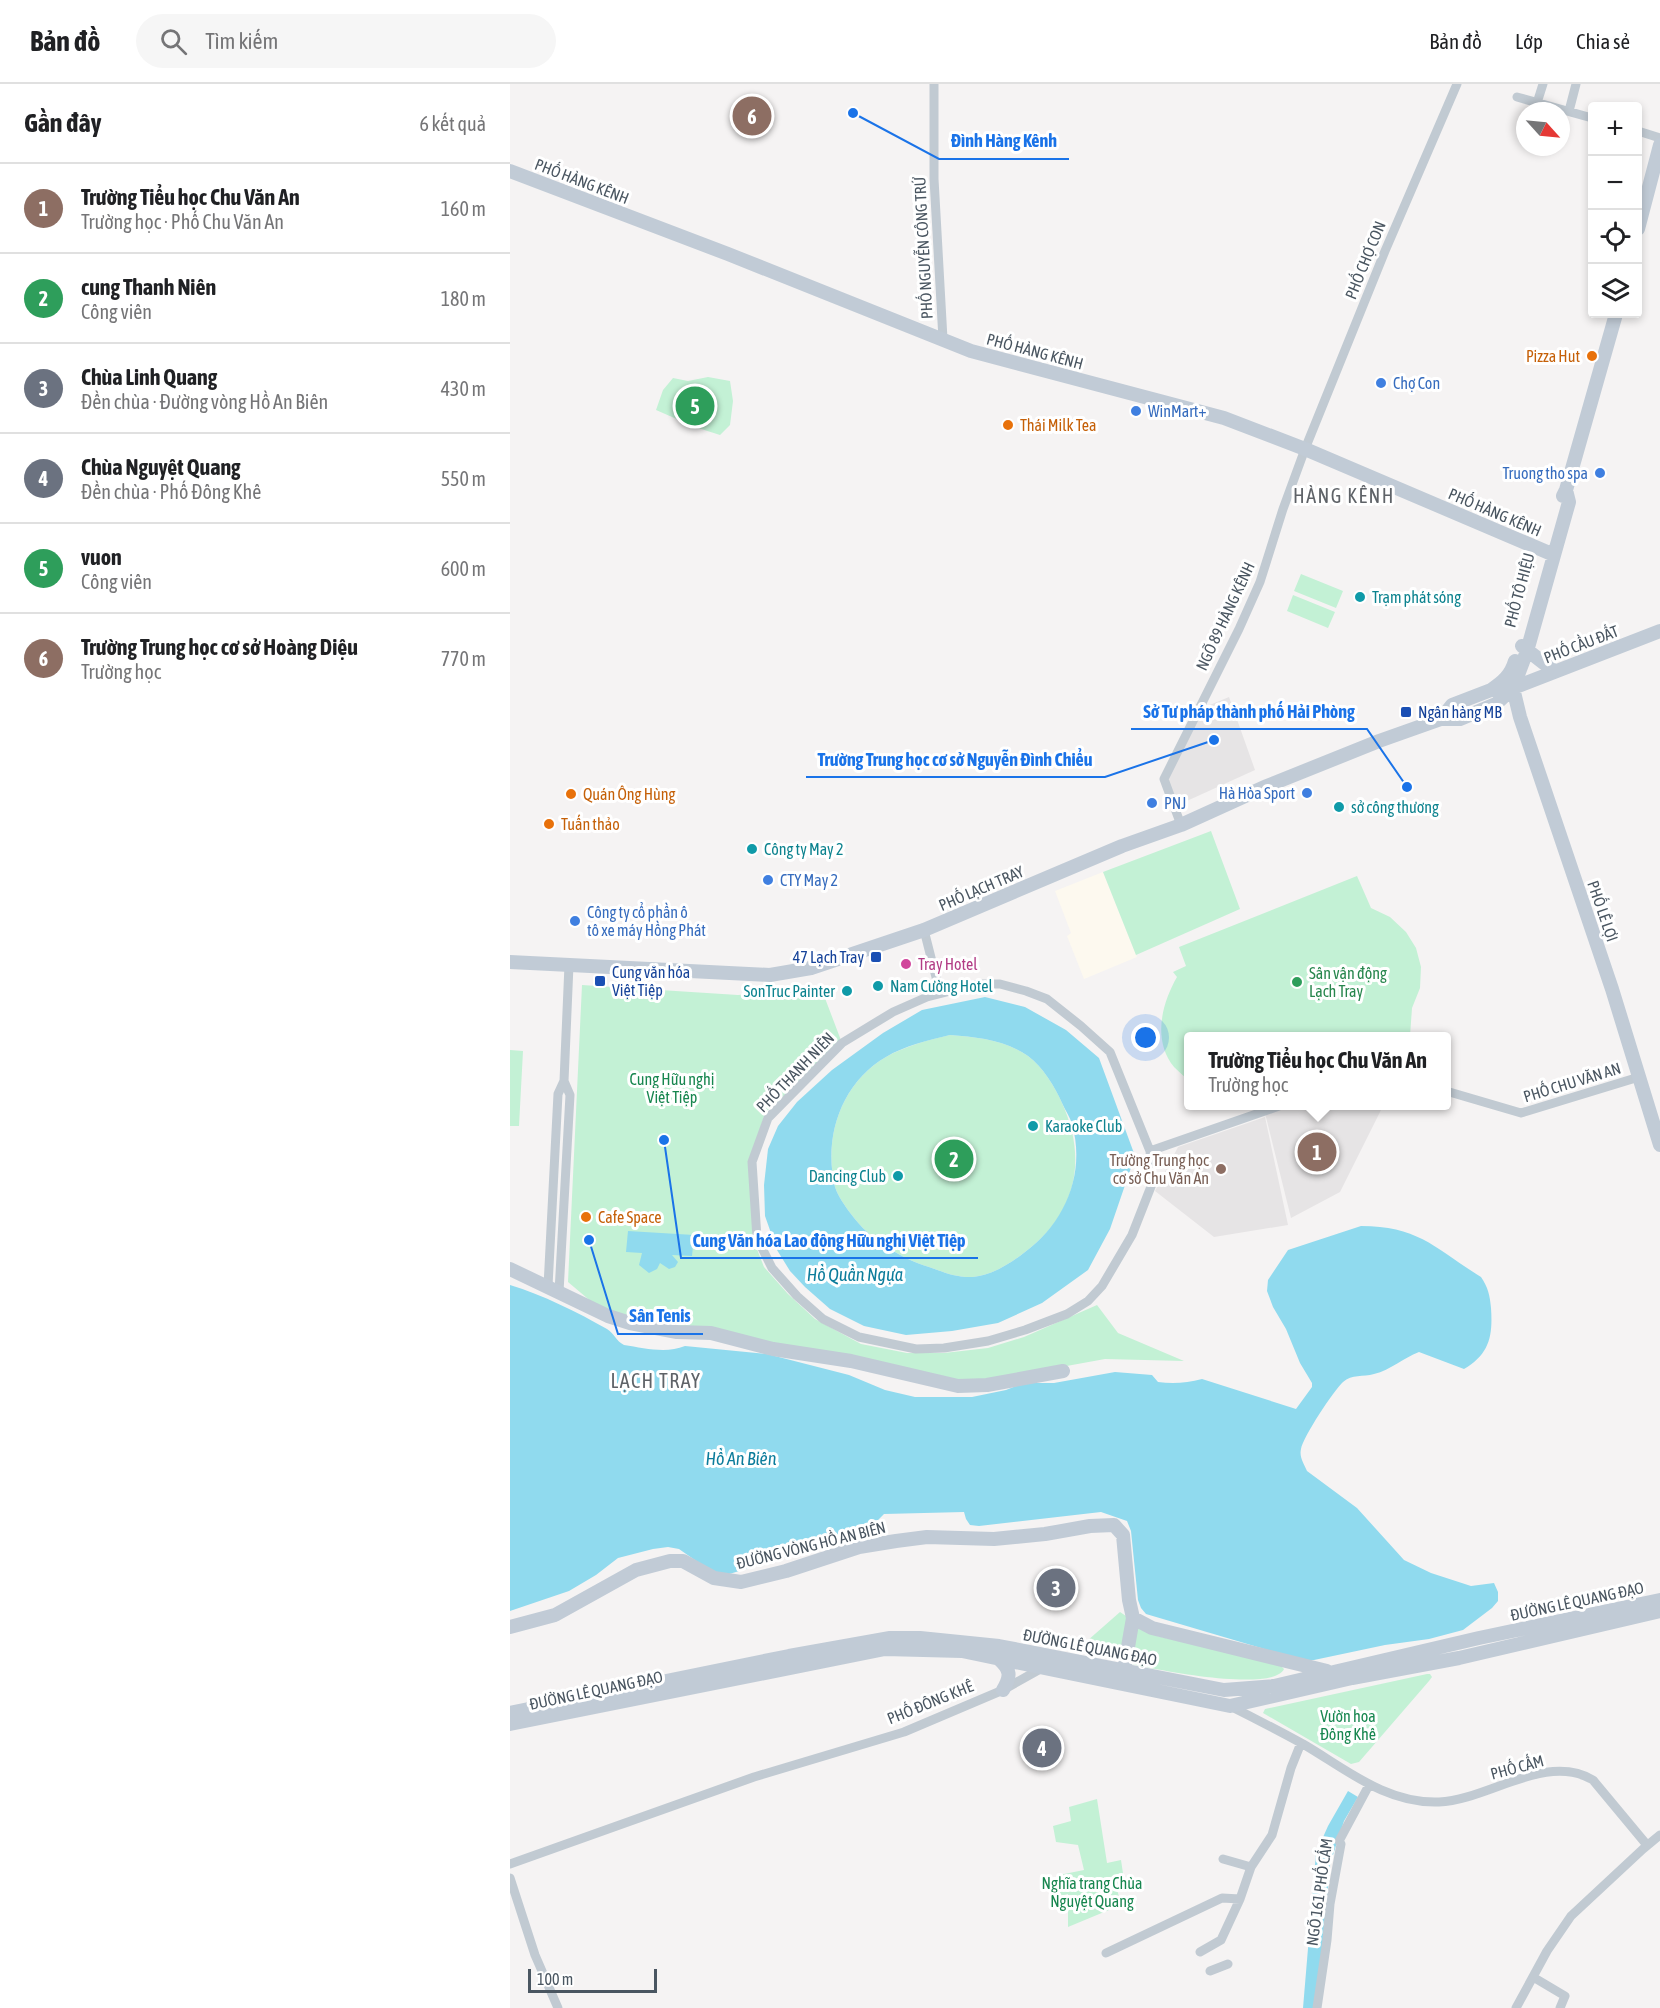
<!DOCTYPE html>
<html lang="vi">
<meta charset="utf-8">
<style>
:root{--surface:#fff;--page:#f6f6f6;--text:#202124;--muted:#757577;--line:#e0e0e0;--accent:#1a73e8}
body{margin:0;font-family:"Asap Condensed",sans-serif;background:var(--page);color:var(--text)}
.controls{position:absolute;right:18px;top:18px;display:grid;overflow:hidden;border-radius:6px;box-shadow:0 3px 9px #0003}
.controls button{width:54px;height:54px;display:grid;place-items:center;padding:0;border:0;border-bottom:2px solid var(--line);background:var(--surface);color:var(--text);font:30px sans-serif}
.compass{position:absolute;left:1006px;top:18px;width:54px;height:54px;border-radius:50%;background:var(--surface);box-shadow:0 3px 9px #0003;rotate:117deg}
.scale{position:absolute;left:18px;bottom:15px;width:129px;box-sizing:border-box;padding-left:6px;border:3px solid #4a5661;border-top:0;font-size:16px;line-height:21px;white-space:nowrap;color:#4a5661;-webkit-text-stroke:4px #fff;paint-order:stroke}
.you{position:absolute;left:636px;top:954px;width:21px;height:21px;margin:-15px;border:4px solid #fff;border-radius:50%;background:#1a73e8;box-shadow:0 0 0 9px #1a73e833}
.badge{display:grid;place-items:center;width:39px;height:39px;border-radius:50%;background:var(--accent);color:#fff;font-size:20px;font-weight:700}
.pin{position:absolute;translate:-50% -50%;border:3px solid #fff;box-shadow:0 2px 6px #0006}
.popup{position:absolute;left:674px;top:948px;width:267px;height:78px;box-sizing:border-box;display:grid;place-content:center;border-radius:6px;background:var(--surface);filter:drop-shadow(0 2px 4px #0005);font-size:20px;white-space:nowrap;color:var(--muted)}
.popup b{font-size:22px;color:var(--text)}
.popup::after{content:'';position:absolute;left:50%;top:100%;margin-left:-12px;border:12px solid transparent;border-top-color:var(--surface)}
.list{margin:0;padding:0;list-style:none}
h2{display:flex;justify-content:space-between;align-items:center;height:78px;margin:0;padding:0 24px;font-size:26px}
h2 small{font-size:20px;font-weight:400;color:var(--muted)}
.list li{display:grid;grid-template-columns:39px 1fr auto;gap:18px;align-items:center;box-sizing:border-box;height:90px;padding:0 24px;border-top:2px solid var(--line)}
.list b{display:block;font-size:22px;white-space:nowrap}
.list p{margin:0;font-size:20px;white-space:nowrap;color:var(--muted)}
.list em{font-size:20px;font-style:normal;color:var(--muted)}
.icon{flex:none;width:33px;height:33px;fill:none;stroke:currentColor;stroke-width:2;stroke-linecap:round;stroke-linejoin:round}
.map{position:relative;flex:none;width:1150px;height:1924px;overflow:hidden}
header{display:flex;align-items:center;gap:36px;box-sizing:border-box;height:84px;padding:0 30px;background:var(--surface);border-bottom:2px solid var(--line)}
header strong{font-size:28px}
nav{display:flex;gap:33px;margin-inline-start:auto;font-size:21px}
.search{width:420px;height:54px;background:var(--page);display:flex;align-items:center;gap:15px;box-sizing:border-box;padding:0 21px;border-radius:33px;color:var(--muted);font-size:22px}
main{display:flex}
aside{flex:1;background:var(--surface)}
.map>svg:first-child{display:block}
.commercial{fill:#fdf9ef}
.education{fill:#e6e4e5}
.green{fill:#c3f1d5}
.water{fill:#90daee;fill-rule:evenodd}
.lines{fill:none;stroke-linecap:round;stroke-linejoin:round}
.street{stroke:#c1cad2;stroke-width:9}
.secondary{stroke:#c1cbd6;stroke-width:14}
.food-dot{fill:#e8710a;stroke:#fff;stroke-width:2}
.shop-dot{fill:#3f7fe0;stroke:#fff;stroke-width:2}
.culture-dot{fill:#0f9aa8;stroke:#fff;stroke-width:2}
.transit-dot{fill:#1a4fb4;stroke:#fff;stroke-width:2}
.hotel-dot{fill:#d1479c;stroke:#fff;stroke-width:2}
.leisure-dot{fill:#2e9e5b;stroke:#fff;stroke-width:2}
.education-dot{fill:#8d6e63;stroke:#fff;stroke-width:2}
.labels{text-anchor:middle;stroke-width:6;stroke-linejoin:round;paint-order:stroke}
.street-label{font-size:16px;fill:#4a5661;stroke:#fff}
.food-label{font-size:16px;fill:#c56008;stroke:#fff;text-anchor:start}
.shop-label{font-size:16px;fill:#366cbe;stroke:#fff;text-anchor:start}
.culture-label{font-size:16px;fill:#0d838f;stroke:#fff;text-anchor:start}
.transit-label{font-size:16px;fill:#164399;stroke:#fff;text-anchor:start}
.hotel-label{font-size:16px;fill:#b23c85;stroke:#fff;text-anchor:start}
.leisure-label{font-size:16px;fill:#27864d;stroke:#fff;text-anchor:start}
.park-label{font-size:16px;fill:#17864f;stroke:#fff}
.education-label{font-size:16px;fill:#785e54;stroke:#fff;text-anchor:end}
.water-label{font-size:18px;font-style:italic;fill:#0c7c9b;stroke:#fff}
.quarter-label{font-size:20px;letter-spacing:1.5px;fill:#5f6368;stroke:#fff}
.leader{fill:none;stroke:#1a73e8;stroke-width:2}
.callout-dot{fill:#1a73e8;stroke:#fff;stroke-width:2}
.callout-label{font-size:18px;text-anchor:middle;font-weight:bold;fill:#1a73e8;stroke:#fff;stroke-width:6;stroke-linejoin:round;paint-order:stroke}
</style>
<header>
<strong>Bản đồ</strong>
<div class="search"><svg class="icon" aria-label="search" viewBox="0 0 24 24"><circle cx="10" cy="10" r="6"/><path d="M15 15l6 6"/></svg>Tìm kiếm</div>
<nav><a>Bản đồ</a><a>Lớp</a><a>Chia sẻ</a></nav>
</header>
<main>
<aside>
<h2>Gần đây<small>6 kết quả</small></h2>
<ul class="list">
<li><span class="badge" style="background:#8d6e63">1</span><div><b>Trường Tiểu học Chu Văn An</b><p>Trường học · Phố Chu Văn An</p></div><em>160 m</em></li>
<li><span class="badge" style="background:#2e9e5b">2</span><div><b>cung Thanh Niên</b><p>Công viên</p></div><em>180 m</em></li>
<li><span class="badge" style="background:#6b7280">3</span><div><b>Chùa Linh Quang</b><p>Đền chùa · Đường vòng Hồ An Biên</p></div><em>430 m</em></li>
<li><span class="badge" style="background:#6b7280">4</span><div><b>Chùa Nguyệt Quang</b><p>Đền chùa · Phố Đông Khê</p></div><em>550 m</em></li>
<li><span class="badge" style="background:#2e9e5b">5</span><div><b>vuon</b><p>Công viên</p></div><em>600 m</em></li>
<li><span class="badge" style="background:#8d6e63">6</span><div><b>Trường Trung học cơ sở Hoàng Diệu</b><p>Trường học</p></div><em>770 m</em></li>
</ul>
</aside>
<div class="map">
<svg width="1150" height="1924" viewBox="0 0 1150 1924">
<rect width="100%" height="100%" fill="#f5f3f3"/>
<path class="commercial" d="M593,788L627,873L574,895L557,852L561,849L545,807Z"/>
<path class="education" d="M719,613L745,686L668,721L656,693L690,625Z
M780,1022H873L830,1108L781,1134L755,1029Z
M755,1033L778,1141L704,1153L645,1107L668,1063Z"/>
<path class="green" d="M198,293L220,297L223,317L220,341L210,351L185,343L146,326L153,306L163,294L178,297Z
M791,490L833,507L826,524L784,507Z
M783,511L825,528L818,544L777,527Z
M701,747L730,825L626,871L593,788Z
M847,792L861,824L880,833L896,848L906,864L911,883L910,904L902,924L900,952H678V996C673,991 668,987 664,983C642,956 652,919 667,893L663,888L676,882L669,863Z
M72,901L228,911L279,907L310,901L332,959L255,1029L240,1078L243,1155L254,1183L278,1210L305,1235L351,1260L397,1269H434L478,1264L514,1253L587,1221L608,1249L674,1277L595,1275L448,1302L168,1246L90,1225L58,1198Z
M440,951C467,953 495,956 518,972C533,983 545,1003 552,1019C578,1076 566,1130 515,1168C500,1180 482,1191 463,1193C447,1194 433,1188 419,1183C390,1174 359,1155 341,1130C335,1122 328,1112 325,1103C313,1054 331,999 376,973C393,963 421,955 440,951Z
M0,966L13,967L9,1042H0Z
M610,1528L616,1532L620,1539L647,1552L769,1580L774,1585C761,1613 598,1578 572,1566L577,1557Z
M917,1590H920L922,1593L919,1597L849,1678L841,1680L753,1629L755,1625Z
M587,1715L597,1779L611,1776L614,1796L607,1805L611,1821L558,1843V1810L547,1813L549,1791L574,1786L568,1761L546,1758L543,1742L561,1737L559,1723Z"/>
<path class="water" d="M475,913L515,923L556,946L589,974L625,1072L600,1145L578,1186L532,1219L488,1239L442,1247L396,1251L354,1242L320,1225L295,1203L280,1187L267,1166L255,1132L254,1101L258,1065L268,1042L287,1018L322,986L373,949L412,926ZM440,951C467,953 495,956 518,972C533,983 545,1003 552,1019C555,1026 560,1033 562,1040C576,1089 555,1139 515,1168C500,1180 482,1191 463,1193C447,1194 433,1188 419,1183C390,1174 359,1155 341,1130C335,1122 328,1112 325,1103C313,1054 331,999 376,973C394,962 419,956 440,951Z
M851,1142C909,1142 926,1165 971,1193C978,1203 980,1212 981,1224C983,1253 979,1270 954,1285L909,1268C893,1274 881,1286 864,1290C853,1293 842,1290 833,1298C824,1306 793,1353 791,1365C789,1373 794,1380 797,1387L847,1424L894,1476L921,1489L961,1502L984,1499L988,1508V1517L982,1524L953,1546L919,1555L875,1561L804,1576H792L636,1530L631,1524L628,1516L621,1447L617,1437L591,1428L469,1442L460,1441L456,1435L454,1428L374,1430L358,1446L349,1451L216,1491L202,1488L169,1465L158,1463L143,1465L108,1474L86,1491L59,1507L0,1527V1201C33,1211 67,1228 97,1245C104,1249 106,1257 114,1261C134,1264 156,1270 175,1262L257,1270L339,1291L375,1306L405,1313H462L496,1306L514,1299H544L605,1288L642,1291L648,1298C663,1300 677,1299 692,1295L786,1325L802,1303V1299L790,1279L776,1245L763,1223L757,1207L758,1196L778,1166Z
M118,1147L184,1151L182,1172L162,1171L168,1178L165,1183L159,1185L150,1179L147,1185L139,1189L129,1181L132,1169L116,1168Z
M838,1707L848,1713L834,1737L820,1780L808,1924H793L806,1769L818,1742Z"/>
<g class="lines">
<path class="street" d="M424,0V95L433,255
M1007,13L1082,34
M1027,19L1033,0
M1059,27L1066,0
M1128,47L1150,54
M671,741L654,695L729,545L750,498L773,425L795,365L875,167L947,0
M414,846L430,909
M468,900H490L516,907L537,915L571,942L600,968L640,1067L642,1100L622,1151L592,1202L578,1217L557,1230L515,1246L478,1257L434,1264L406,1265L349,1253L313,1235L287,1212L262,1184L247,1154L242,1078L258,1034L332,959L383,928L417,913Z
M936,1007L1011,1029L1129,993
M640,1067L769,1022
M38,1202L48,1010L54,997L59,881
M49,1208L60,1011L54,997
M720,1622C744,1634 769,1647 793,1660C836,1685 876,1720 929,1718C978,1716 1036,1668 1083,1696L1137,1761
M713,1775L741,1783
M0,1780L244,1693L394,1648L493,1606L532,1584
M0,1794L25,1871L48,1924
M690,1868L711,1856L730,1815L741,1783L762,1751L781,1684L791,1659
M596,1869L712,1814L730,1815
M700,1887L718,1880
M1023,1893L1055,1912L1050,1924
M807,1924L817,1856L820,1820L831,1760L829,1757L859,1701
M1006,1924L1037,1867L1061,1832L1133,1765L1150,1751"/>
<path class="secondary" d="M0,87L218,170L461,267L714,334L795,365L1044,471
M1128,145L1150,61
M1053,412L1056,406L1106,230
M1012,562L1044,587
M1003,604L1010,633L1102,905L1150,1061
M981,606C993,598 1001,591 1005,577
M931,635L942,621L981,606L1003,604L1150,547
M0,878L260,891L301,884L414,846L612,762L671,741L757,702L869,657L931,635H950L986,620L1003,604L1017,567L1059,418L1056,406
M0,1185L98,1232L120,1239L167,1248L201,1249L263,1265L341,1277L448,1302L477,1301L553,1287
M623,1534L642,1544L817,1587
M0,1543L45,1531L126,1486L160,1477H173L204,1494L231,1498L276,1487L349,1463L386,1457L417,1453L484,1455L535,1450L580,1442L604,1441L613,1451L619,1516L623,1534L614,1586
M489,1575C501,1586 501,1592 493,1606
M0,1629L279,1572L380,1554H410L489,1562L714,1606L764,1602L969,1554L1150,1516
M0,1640L375,1565L452,1567L720,1622L842,1594L949,1574L1150,1527"/>
</g>
<g class="food-dot">
<circle cx="1082" cy="272" r="6"/>
<circle cx="498" cy="341" r="6"/>
<circle cx="61" cy="710" r="6"/>
<circle cx="39" cy="740" r="6"/>
<circle cx="76" cy="1133" r="6"/>
</g>
<g class="shop-dot">
<circle cx="871" cy="299" r="6"/>
<circle cx="626" cy="327" r="6"/>
<circle cx="1090" cy="389" r="6"/>
<circle cx="797" cy="709" r="6"/>
<circle cx="642" cy="719" r="6"/>
<circle cx="258" cy="796" r="6"/>
<circle cx="65" cy="837" r="6"/>
</g>
<g class="culture-dot">
<circle cx="850" cy="513" r="6"/>
<circle cx="829" cy="723" r="6"/>
<circle cx="242" cy="765" r="6"/>
<circle cx="368" cy="902" r="6"/>
<circle cx="337" cy="907" r="6"/>
<circle cx="523" cy="1042" r="6"/>
<circle cx="388" cy="1092" r="6"/>
</g>
<g class="transit-dot">
<rect x="890" y="622" width="12" height="12" rx="3"/>
<rect x="360" y="867" width="12" height="12" rx="3"/>
<rect x="84" y="891" width="12" height="12" rx="3"/>
</g>
<circle class="hotel-dot" cx="396" cy="880" r="6"/>
<circle class="leisure-dot" cx="787" cy="898" r="6"/>
<circle class="education-dot" cx="711" cy="1085" r="6"/>
<g class="labels">
<g class="street-label">
<text transform="translate(72 97) rotate(21)" y="6">PHỐ HÀNG KÊNH</text>
<text transform="translate(413 164) rotate(-93)" y="6">PHỐ NGUYỄN CÔNG TRỨ</text>
<text transform="translate(855 176) rotate(-68)" y="6">PHỐ CHỢ CON</text>
<text transform="translate(525 267) rotate(15)" y="6">PHỐ HÀNG KÊNH</text>
<text transform="translate(985 428) rotate(23)" y="6">PHỐ HÀNG KÊNH</text>
<text transform="translate(1009 506) rotate(-75)" y="6">PHỐ TÔ HIỆU</text>
<text transform="translate(715 532) rotate(-65)" y="6">NGÕ 89 HÀNG KÊNH</text>
<text transform="translate(1071 560) rotate(-21)" y="6">PHỐ CẦU ĐẤT</text>
<text transform="translate(471 804) rotate(-23)" y="6">PHỐ LẠCH TRAY</text>
<text transform="translate(1093 827) rotate(71)" y="6">PHỐ LÊ LỢI</text>
<text transform="translate(285 988) rotate(-46)" y="6">PHỐ THANH NIÊN</text>
<text transform="translate(1062 998) rotate(-17)" y="6">PHỐ CHU VĂN AN</text>
<text transform="translate(301 1461) rotate(-14)" y="6">ĐƯỜNG VÒNG HỒ AN BIÊN</text>
<text transform="translate(1067 1517) rotate(-12)" y="6">ĐƯỜNG LÊ QUANG ĐẠO</text>
<text transform="translate(580 1563) rotate(11)" y="6">ĐƯỜNG LÊ QUANG ĐẠO</text>
<text transform="translate(86 1606) rotate(-12)" y="6">ĐƯỜNG LÊ QUANG ĐẠO</text>
<text transform="translate(420 1618) rotate(-22)" y="6">PHỐ ĐÔNG KHÊ</text>
<text transform="translate(1007 1683) rotate(-15)" y="6">PHỐ CẤM</text>
<text transform="translate(809 1808) rotate(-82)" y="6">NGÕ 161 PHỐ CẤM</text>
</g>
<g class="food-label">
<text x="1070" y="278" text-anchor="end">Pizza Hut</text>
<text x="510" y="347">Thái Milk Tea</text>
<text x="73" y="716">Quán Ông Hùng</text>
<text x="51" y="746">Tuấn thảo</text>
<text x="88" y="1139">Cafe Space</text>
</g>
<g class="shop-label">
<text x="883" y="305">Chợ Con</text>
<text x="638" y="333">WinMart+</text>
<text x="1078" y="395" text-anchor="end">Truong tho spa</text>
<text x="785" y="715" text-anchor="end">Hà Hòa Sport</text>
<text x="654" y="725">PNJ</text>
<text x="270" y="802">CTY May 2</text>
<text x="77" y="834">Công ty cổ phần ô<tspan x="77" dy="18">tô xe máy Hồng Phát</tspan></text>
</g>
<g class="culture-label">
<text x="862" y="519">Trạm phát sóng</text>
<text x="841" y="729">sở công thương</text>
<text x="254" y="771">Công ty May 2</text>
<text x="380" y="908">Nam Cường Hotel</text>
<text x="325" y="913" text-anchor="end">SonTruc Painter</text>
<text x="535" y="1048">Karaoke Club</text>
<text x="376" y="1098" text-anchor="end">Dancing Club</text>
</g>
<g class="transit-label">
<text x="908" y="634">Ngân hàng MB</text>
<text x="354" y="879" text-anchor="end">47 Lạch Tray</text>
<text x="102" y="894">Cung văn hóa<tspan x="102" dy="18">Việt Tiệp</tspan></text>
</g>
<g class="hotel-label">
<text x="408" y="886">Tray Hotel</text>
</g>
<g class="leisure-label">
<text x="799" y="895">Sân vận động<tspan x="799" dy="18">Lạch Tray</tspan></text>
</g>
<g class="park-label">
<text x="162" y="1001">Cung Hữu nghị<tspan x="162" dy="18">Việt Tiệp</tspan></text>
<text x="838" y="1638">Vườn hoa<tspan x="838" dy="18">Đông Khê</tspan></text>
<text x="582" y="1805">Nghĩa trang Chùa<tspan x="582" dy="18">Nguyệt Quang</tspan></text>
</g>
<g class="education-label">
<text x="699" y="1082">Trường Trung học<tspan x="699" dy="18">cơ sở Chu Văn An</tspan></text>
</g>
<g class="water-label">
<text x="345" y="1197">Hồ Quần Ngựa</text>
<text x="231" y="1381">Hồ An Biên</text>
</g>
<g class="quarter-label">
<text x="834" y="419">HÀNG KÊNH</text>
<text x="146" y="1304">LẠCH TRAY</text>
</g>
</g>
<path class="leader" d="M343 29L429 75H559M897 703L857 645H621M704 656L595 693H296M154 1056L171 1174H468M79 1156L108 1250H193"/>
<g class="callout-dot">
<circle cx="343" cy="29" r="6"/>
<circle cx="897" cy="703" r="6"/>
<circle cx="704" cy="656" r="6"/>
<circle cx="154" cy="1056" r="6"/>
<circle cx="79" cy="1156" r="6"/>
</g>
<g class="callout-label">
<text x="494" y="63">Đình Hàng Kênh</text>
<text x="739" y="634">Sở Tư pháp thành phố Hải Phòng</text>
<text x="445" y="682">Trường Trung học cơ sở Nguyễn Đình Chiểu</text>
<text x="319" y="1163">Cung Văn hóa Lao động Hữu nghị Việt Tiệp</text>
<text x="150" y="1238">Sân Tenis</text>
</g>
</svg>
<div class="controls">
<button>+</button>
<button>−</button>
<button><svg class="icon" aria-label="locate" viewBox="0 0 24 24"><circle cx="12" cy="12" r="6"/><path d="M12 2v4M12 18v4M2 12h4M18 12h4"/></svg></button>
<button><svg class="icon" aria-label="layers" viewBox="0 0 24 24"><path d="M12 4l9 5-9 5-9-5zM3 14l9 5 9-5"/></svg></button>
</div>
<svg class="compass" viewBox="-18 -18 36 36"><path d="M0-13l5 13h-10z" fill="#e53935"/><path d="M0 13l5-13h-10z" fill="#757577"/></svg>
<div class="scale">100 m</div>
<div class="you"></div>
<div class="pin badge" style="left:807px;top:1068px;background:#8d6e63">1</div>
<div class="popup"><b>Trường Tiểu học Chu Văn An</b>Trường học</div>
<div class="pin badge" style="left:444px;top:1075px;background:#2e9e5b">2</div>
<div class="pin badge" style="left:546px;top:1504px;background:#6b7280">3</div>
<div class="pin badge" style="left:532px;top:1664px;background:#6b7280">4</div>
<div class="pin badge" style="left:185px;top:322px;background:#2e9e5b">5</div>
<div class="pin badge" style="left:242px;top:32px;background:#8d6e63">6</div>
</div>
</main>
